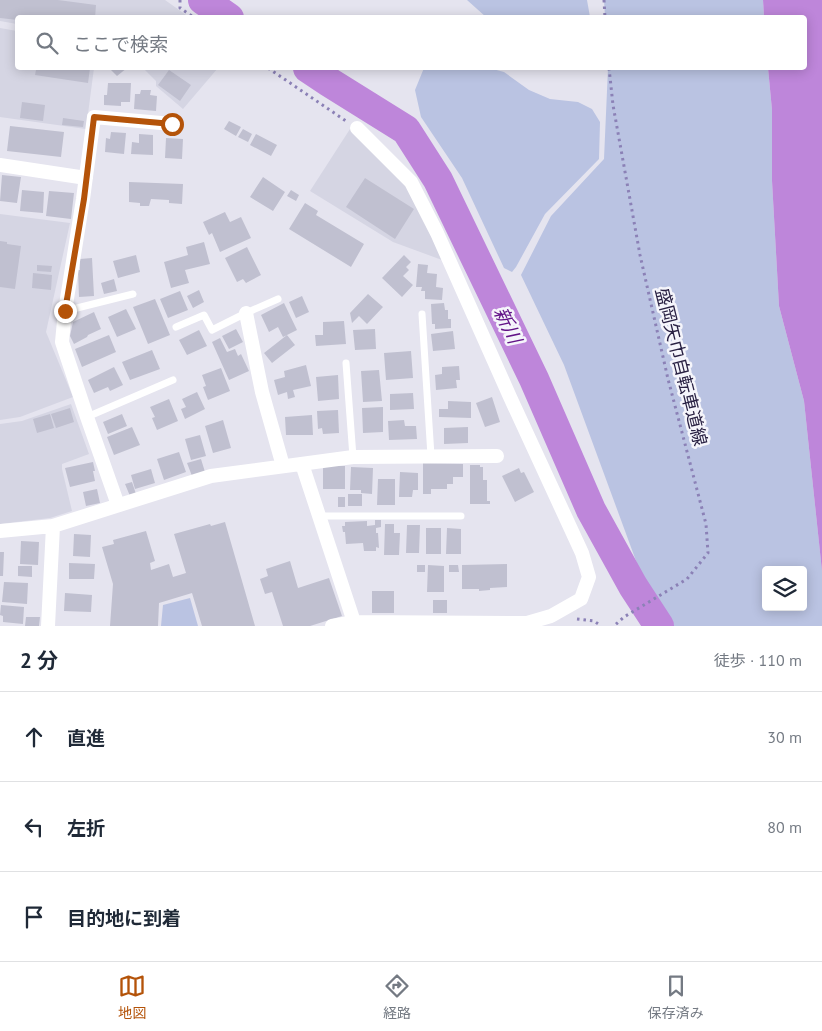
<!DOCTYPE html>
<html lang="ja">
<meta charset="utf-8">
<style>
:root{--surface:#fff;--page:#f2f2f3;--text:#1f2937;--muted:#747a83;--line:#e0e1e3;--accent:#b45309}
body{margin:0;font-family:"PT Sans","Noto Sans JP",sans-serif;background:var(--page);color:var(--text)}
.controls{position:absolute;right:15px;bottom:15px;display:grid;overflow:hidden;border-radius:5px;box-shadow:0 2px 12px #0003}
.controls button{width:45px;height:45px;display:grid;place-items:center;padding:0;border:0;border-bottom:1px solid var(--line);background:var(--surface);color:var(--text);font:25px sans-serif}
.stop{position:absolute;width:15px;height:15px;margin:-11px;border:4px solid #b45309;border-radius:50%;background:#fff}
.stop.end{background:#b45309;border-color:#fff;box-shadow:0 1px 5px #0008}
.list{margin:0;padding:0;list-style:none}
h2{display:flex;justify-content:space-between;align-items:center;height:65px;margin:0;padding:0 20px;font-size:21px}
h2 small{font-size:16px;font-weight:400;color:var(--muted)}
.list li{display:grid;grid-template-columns:32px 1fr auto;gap:15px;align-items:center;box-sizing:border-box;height:90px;padding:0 20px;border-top:1px solid var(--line)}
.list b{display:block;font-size:19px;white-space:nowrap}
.list em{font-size:16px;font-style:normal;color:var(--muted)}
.icon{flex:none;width:28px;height:28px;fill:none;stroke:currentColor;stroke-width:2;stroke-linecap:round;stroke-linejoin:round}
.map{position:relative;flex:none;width:822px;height:626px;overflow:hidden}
.search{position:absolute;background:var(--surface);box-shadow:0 2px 12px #0003;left:15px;right:15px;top:15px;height:55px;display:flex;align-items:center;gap:12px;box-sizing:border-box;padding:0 18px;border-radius:5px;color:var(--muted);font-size:19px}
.sheet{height:335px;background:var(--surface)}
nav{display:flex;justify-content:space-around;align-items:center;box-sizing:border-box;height:70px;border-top:1px solid var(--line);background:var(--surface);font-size:14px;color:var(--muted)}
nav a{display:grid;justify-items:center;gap:2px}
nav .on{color:var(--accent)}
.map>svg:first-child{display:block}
.built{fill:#d5d5e3}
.green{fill:#bac3e2;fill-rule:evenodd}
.water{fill:#be86da}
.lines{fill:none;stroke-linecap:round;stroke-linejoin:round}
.river{stroke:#be86da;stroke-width:30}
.building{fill:#c0c0d0}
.path{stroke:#8b81b6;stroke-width:3;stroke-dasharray:2.5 4;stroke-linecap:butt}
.service{stroke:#fff;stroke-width:7}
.minor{stroke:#fff;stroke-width:14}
.route{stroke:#b45309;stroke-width:6}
.labels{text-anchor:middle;stroke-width:5;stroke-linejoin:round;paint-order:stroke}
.street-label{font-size:18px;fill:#292143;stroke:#f5f5fb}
.water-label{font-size:19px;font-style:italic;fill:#621387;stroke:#f5f5fb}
</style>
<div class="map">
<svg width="822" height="626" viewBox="0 0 822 626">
<rect width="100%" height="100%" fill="#e5e4ef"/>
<path class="built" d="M0,0H165L189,17L18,18L17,24L0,21Z
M0,28L17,31L18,68H94L86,129L0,117Z
M143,68H218L183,109L156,86V81Z
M350,129L408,184L442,260L393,242L310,191Z
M0,214L70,223L46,332L73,397L20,417L0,420Z
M71,404L89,454L62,464V469L72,511L50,518L0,524V424L22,421Z"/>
<path class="green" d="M467,0H587L590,17H486Z
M604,0H763L764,17H605Z
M424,68H489L504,72L529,90L550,99L578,102L592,109L600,122L599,159L545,214L516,267L512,272L504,268L462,178L421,117L415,90Z
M608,68H768L772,110V181L779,306L804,401L822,571V626H674L639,569L564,365L521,275L551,216L604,159ZM766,570H803V607H766Z
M190,598L198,626H161L163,605Z"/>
<path class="water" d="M763,0H822V571L804,401L779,306L772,181V110L768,68H804V18L764,17Z"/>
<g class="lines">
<path class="river" d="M203,0L229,18
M308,68L329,82L406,130L438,180L534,379L591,510L633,586L659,626"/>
</g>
<path class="building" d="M0,0H58L96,5L95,18H18V20L0,18Z
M29,68H90L88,83L35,75L36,70L29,69Z
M109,68H127L117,76Z
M169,70L191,85L180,101L158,85Z
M108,83H131L130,102H121V106L104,105V95H107Z
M141,90H151L150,95L157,96L156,111L134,109L135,94H140Z
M22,102L45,105L43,121L20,118Z
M63,118L84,121L83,127L62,125Z
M229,121L241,127L236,136L224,129Z
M10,126L64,132L61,157L7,151Z
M243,129L252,134L248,142L238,137Z
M111,132L126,133L124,154L105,152L106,138L110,139Z
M139,134L153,135V155L131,154L132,142L139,143Z
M256,134L277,145L271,156L250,145Z
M166,138L183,139L182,159L165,158Z
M2,175L21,177L17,203L0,201Z
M263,177L285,192L273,211L250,197Z
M365,178L414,209L395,239L346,207Z
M129,182L183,184L182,204L169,203V200L151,199L149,206H140V203L129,202Z
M22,190L44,192L43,213L20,211Z
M291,190L299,195L296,201L287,196Z
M49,191L74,193L71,219L46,216Z
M305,203L318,211L316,215L364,244L351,267L289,229Z
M225,212L230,222L241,217L251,238L220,252L212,233L209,235L203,222Z
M0,241L7,242V244L21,246L15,289L0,287Z
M204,242L210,264L185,270L189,283L171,288L164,262L188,255L186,247Z
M247,247L261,275L246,283L243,279L237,282L225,258Z
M136,255L140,272L118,278L113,261Z
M404,255L411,262L406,267L409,270L403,276L413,285L402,297L382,278Z
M92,258L94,296L79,297L78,270H80V259Z
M418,264L428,265L427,273L437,274L436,287L443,288L442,300L425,299V291H421L422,287H416Z
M37,265L52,266L51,272L37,271Z
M33,273L52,275L51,290L32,288Z
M114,279L117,291L104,294L101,283Z
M199,290L204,302L193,308L187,296Z
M180,291L188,310L168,318L160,299Z
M368,294L383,307L367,324L359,316L352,323L350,313Z
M302,296L309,312L296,318L289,302Z
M155,299L170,335L148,344L133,307Z
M284,303L297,330L283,337L278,327L269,332L261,315Z
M444,303L445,310H448V319H451V328L435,329V324H432L431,304Z
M126,309L136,329L117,337L108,317Z
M94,312L101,329L88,335L87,337L74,344L70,336L73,322Z
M344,321L346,344L316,346L315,335H323V322Z
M236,329L243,342L229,349L222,336Z
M375,329L376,349L355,350L353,330Z
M199,330L207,346L187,355L179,340Z
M453,331L455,349L433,351L431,334Z
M109,335L116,352L82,367L75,349Z
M287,335L295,345L272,363L264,353Z
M220,338L227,352L235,349L238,356L241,354L249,371L229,380L212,342Z
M152,350L160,369L130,380L122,362Z
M411,351L413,378L386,380L384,353Z
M306,365L311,386L293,390L295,397L288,399L287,392L278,395L274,380L285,377L284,371Z
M459,366L460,380H456L457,388L436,390L435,375L442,374V367Z
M114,367L123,385L110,391L108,387L94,393L88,380Z
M221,368L230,391L208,400L203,387L206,386L202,375Z
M379,370L382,401L363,402L361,371Z
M338,375L339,399L318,401L316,377Z
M197,392L205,409L185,419L181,409L186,407L182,399Z
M413,393L414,409L390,410V394Z
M492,397L500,422L485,427L476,403Z
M169,399L178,421L157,430L152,418L155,417L150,407Z
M448,401L471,402V418L439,417V409H448Z
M383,407V432L363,433L362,408Z
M70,408L74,422L56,428L51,414Z
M338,410L339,433L323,434L322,428L318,429L317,411Z
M50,414L54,428L37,433L33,419Z
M122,414L127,426L108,434L103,422Z
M312,415L313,435H286L285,417Z
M223,420L231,448L213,453L205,426Z
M404,420L405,426H416L417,439L389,440L388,421Z
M132,427L140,445L114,455L107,437Z
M468,427V443L444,444V428Z
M200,435L206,456L191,460L185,439Z
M179,452L186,472L164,480L157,459Z
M201,459L205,472L192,476L187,463Z
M93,462L95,471H93L95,481L70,487L65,468Z
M423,463L463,464V477H453V484H447V489H431V494H423Z
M470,465H480V467H483V480H487V501H490V504H470Z
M323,466H345V489H323Z
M351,467L373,468L372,494L361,493V490H350Z
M519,468L521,473L524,472L534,492L515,502L502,476Z
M151,469L155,483L135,489L131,475Z
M400,472L418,473V490H413L412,497H399Z
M378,479H395V505H377Z
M132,482L136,494L130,496L125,484Z
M97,489L100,503L86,506L83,492Z
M348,494H362V506H348Z
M338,497H345V507H338Z
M375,520H381V527L376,528V533H378L379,548L376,547V551H364L363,543L346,544L345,532H343L342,526H345V522L367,521V526L375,525Z
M225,522L255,626H202L192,593L159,603L158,626H110L113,584L102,547L114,544L113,540L146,531L155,561L150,563L151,570L169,564L173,577L186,573L174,534L210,524L211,526Z
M385,524H394V533H400L399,555H384Z
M407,525H420L419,553H406Z
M426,528H441V554H426Z
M447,528L461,529V554H446Z
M74,534L91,535L90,557L73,556Z
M21,541L39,542L38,565L20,564Z
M0,552H4L3,576H0Z
M290,561L298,588L329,578L342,616L310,626H283L272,592L265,594L260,579L268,576L266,569Z
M69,563L95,564L94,579H69Z
M507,564V587L490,588V590L479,591V589H462V565Z
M417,565H425V572H417Z
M428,565L444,566V592H427Z
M449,565H458L459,572H449Z
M18,566H32V577L18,576Z
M4,582L28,583L27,604L2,602Z
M372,591H394V613H372Z
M65,593L92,595L91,612L64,611Z
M433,600H447V613H433Z
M1,605L24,607L23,624L3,622V616L0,615Z
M26,617H40L39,626H25Z"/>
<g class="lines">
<path class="path" d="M180,0V8L195,18
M604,0L605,18
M268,68L346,121
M609,68L613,105L640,255L668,379L706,524L708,553L687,579L624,617L614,626
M577,619L594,621L601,626"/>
<path class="service" d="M65,311L133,294
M422,314L431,456
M176,327L204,315L212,330L246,313L278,299
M346,363L353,457
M87,417L173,380
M319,516H461"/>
<path class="minor" d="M357,128L411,182L437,233L510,397L582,553L589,577L581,599L551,616L527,623
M0,165L86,178
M246,313L262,392L283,466
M302,464L354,622L527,623V626
M118,505L87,417L62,342L65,311L83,199L94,117L172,124
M0,531L53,526L211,476L353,457L497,456
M48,626L53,526
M332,626L354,622"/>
</g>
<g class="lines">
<path class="route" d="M65,311L84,199L94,117L172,124"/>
</g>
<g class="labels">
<g class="street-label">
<text transform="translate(681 367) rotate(76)" y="6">盛岡矢巾自転車道線</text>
</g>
<g class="water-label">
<text transform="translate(508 325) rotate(64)" y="7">新川</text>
</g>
</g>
</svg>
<div class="controls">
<button><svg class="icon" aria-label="layers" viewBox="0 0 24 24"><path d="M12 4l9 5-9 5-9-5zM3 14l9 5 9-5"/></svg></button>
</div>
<div class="stop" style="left:172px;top:124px"></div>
<div class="stop end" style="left:65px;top:311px"></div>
<div class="search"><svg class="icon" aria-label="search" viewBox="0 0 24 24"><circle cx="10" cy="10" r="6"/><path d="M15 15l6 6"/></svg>ここで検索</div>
</div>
<section class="sheet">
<h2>2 分<small>徒歩 · 110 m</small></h2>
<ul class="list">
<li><svg class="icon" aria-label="ahead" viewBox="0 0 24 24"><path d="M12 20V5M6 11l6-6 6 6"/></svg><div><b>直進</b></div><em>30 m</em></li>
<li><svg class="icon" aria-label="left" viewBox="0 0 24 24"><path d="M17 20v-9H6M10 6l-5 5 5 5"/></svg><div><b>左折</b></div><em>80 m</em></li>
<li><svg class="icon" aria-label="arrive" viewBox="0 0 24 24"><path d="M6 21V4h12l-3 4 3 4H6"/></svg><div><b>目的地に到着</b></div></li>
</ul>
</section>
<nav>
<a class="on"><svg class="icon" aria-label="map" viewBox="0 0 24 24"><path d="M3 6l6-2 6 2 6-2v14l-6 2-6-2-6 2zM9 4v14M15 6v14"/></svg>地図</a>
<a><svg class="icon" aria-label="directions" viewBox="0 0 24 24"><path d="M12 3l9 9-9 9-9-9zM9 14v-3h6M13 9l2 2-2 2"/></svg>経路</a>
<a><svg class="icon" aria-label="saved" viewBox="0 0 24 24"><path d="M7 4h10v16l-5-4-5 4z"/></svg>保存済み</a>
</nav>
